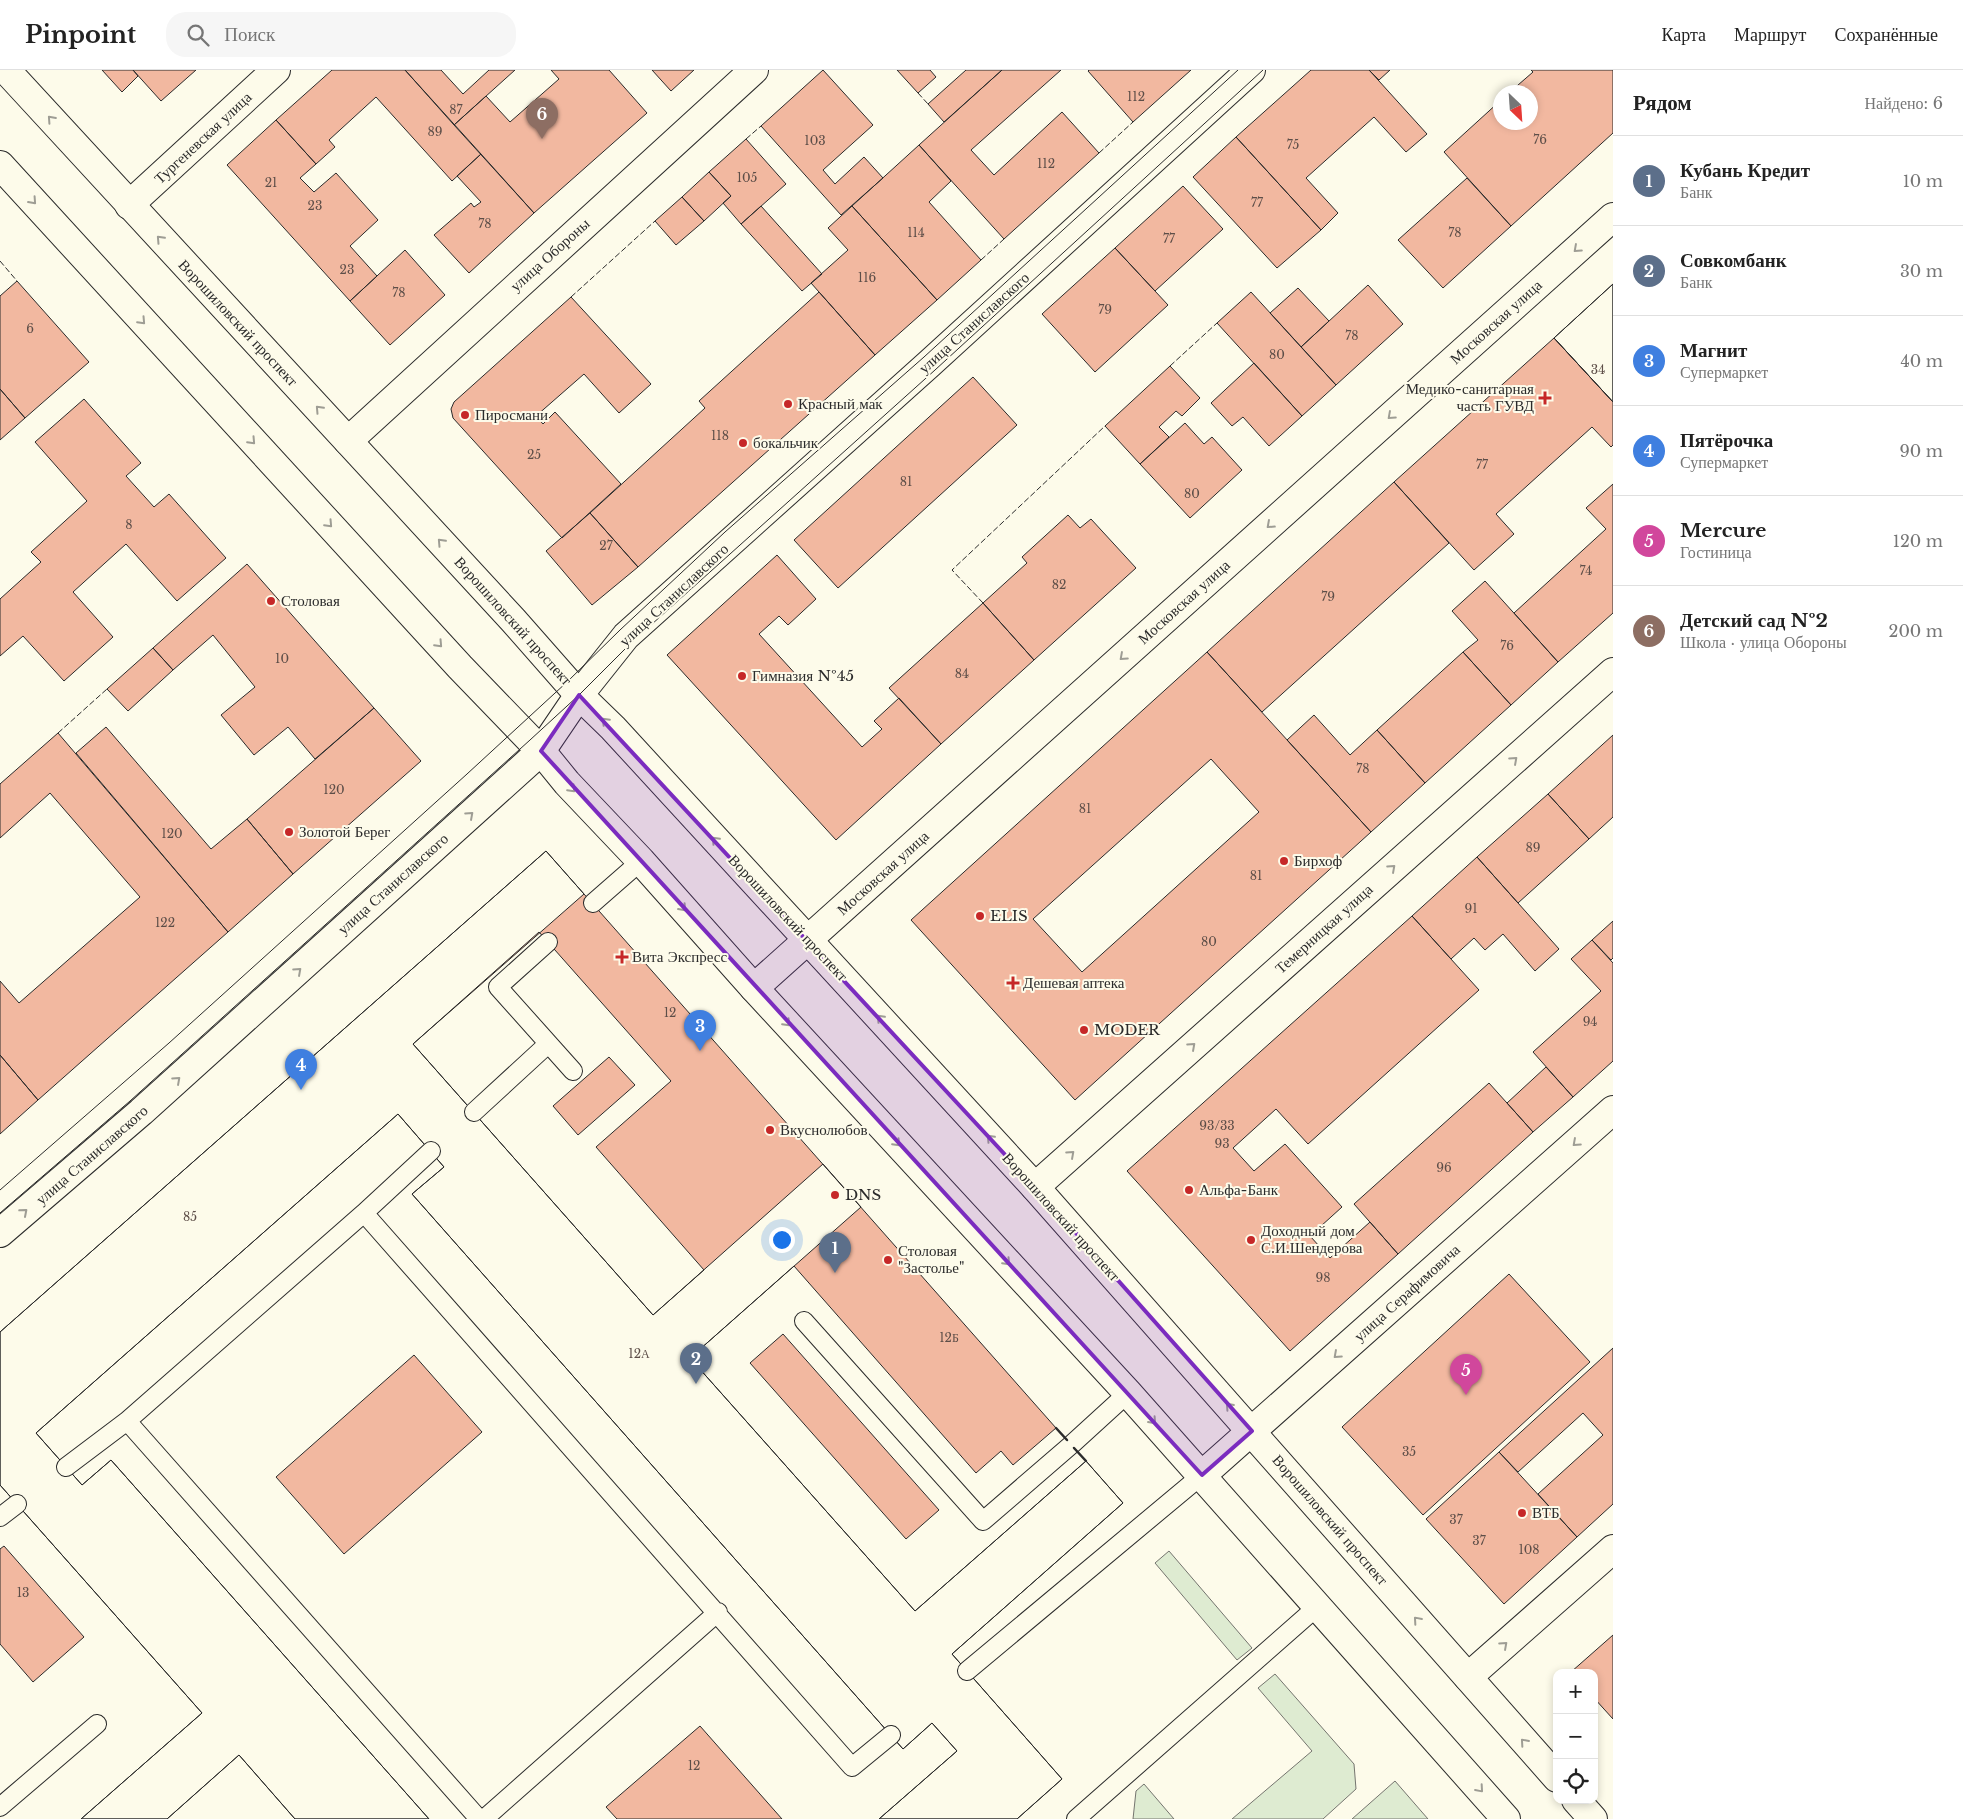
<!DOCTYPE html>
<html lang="ru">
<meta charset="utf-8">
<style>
:root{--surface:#fff;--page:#f6f6f6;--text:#222;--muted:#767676;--line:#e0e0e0;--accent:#c62828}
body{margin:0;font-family:"Libre Baskerville",serif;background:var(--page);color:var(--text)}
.controls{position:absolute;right:15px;bottom:15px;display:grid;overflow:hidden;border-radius:10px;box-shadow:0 2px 8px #0003}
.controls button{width:45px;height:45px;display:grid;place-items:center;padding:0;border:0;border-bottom:1px solid var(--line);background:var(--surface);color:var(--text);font:25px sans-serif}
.compass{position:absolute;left:1493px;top:15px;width:45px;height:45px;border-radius:50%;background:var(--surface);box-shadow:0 2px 8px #0003;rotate:155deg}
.you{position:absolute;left:781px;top:1169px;width:18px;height:18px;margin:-12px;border:4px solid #fff;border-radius:50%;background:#1a73e8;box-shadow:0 0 0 8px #1a73e833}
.badge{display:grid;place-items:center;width:32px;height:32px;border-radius:50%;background:var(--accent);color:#fff;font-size:16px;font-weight:700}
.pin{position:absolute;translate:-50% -41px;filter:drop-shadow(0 1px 2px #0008)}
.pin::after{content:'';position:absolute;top:26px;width:18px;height:15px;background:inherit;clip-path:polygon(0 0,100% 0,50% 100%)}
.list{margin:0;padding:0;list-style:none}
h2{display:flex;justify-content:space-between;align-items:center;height:65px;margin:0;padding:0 20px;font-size:21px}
h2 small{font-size:16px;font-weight:400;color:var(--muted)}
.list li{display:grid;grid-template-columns:32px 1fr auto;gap:15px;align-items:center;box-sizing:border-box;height:90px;padding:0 20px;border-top:1px solid var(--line)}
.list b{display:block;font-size:19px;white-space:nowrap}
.list p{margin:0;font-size:16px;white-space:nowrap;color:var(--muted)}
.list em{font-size:16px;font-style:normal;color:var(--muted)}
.icon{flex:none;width:28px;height:28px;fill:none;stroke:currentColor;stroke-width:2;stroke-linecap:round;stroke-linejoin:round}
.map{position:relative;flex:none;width:1613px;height:1749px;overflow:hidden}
header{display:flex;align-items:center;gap:30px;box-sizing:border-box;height:70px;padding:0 25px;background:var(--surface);border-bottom:1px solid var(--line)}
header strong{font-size:24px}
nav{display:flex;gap:28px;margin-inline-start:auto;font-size:18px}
.search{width:350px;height:45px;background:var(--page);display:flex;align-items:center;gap:12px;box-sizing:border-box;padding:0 18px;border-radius:20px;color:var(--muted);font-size:19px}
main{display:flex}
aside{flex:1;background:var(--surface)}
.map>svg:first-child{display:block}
.green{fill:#deebd1;stroke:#74746e}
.building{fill:#f2b8a0;stroke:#2b2b2b;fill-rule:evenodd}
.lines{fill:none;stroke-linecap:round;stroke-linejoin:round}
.lane-casing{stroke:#2b2b2b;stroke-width:20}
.street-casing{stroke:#2b2b2b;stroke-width:30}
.secondary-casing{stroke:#2b2b2b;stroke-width:30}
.primary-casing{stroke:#2b2b2b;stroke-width:30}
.lane{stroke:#fdfbea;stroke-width:18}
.street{stroke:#fdfbea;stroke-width:28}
.secondary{stroke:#fdfbea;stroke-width:28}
.primary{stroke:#fdfbea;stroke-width:28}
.tram{stroke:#2b2b2b;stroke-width:1}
.fence{stroke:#2b2b2b;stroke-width:1;stroke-dasharray:6 2.5;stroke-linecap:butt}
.wall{stroke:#2b2b2b;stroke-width:2.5}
.oneway{stroke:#9e9d94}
.marked{fill:#7b2cbf;fill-opacity:0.2;stroke:#7b2cbf;stroke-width:4;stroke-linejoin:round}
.poi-dot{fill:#c62828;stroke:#fdfbea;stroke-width:2}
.labels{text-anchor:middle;stroke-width:4;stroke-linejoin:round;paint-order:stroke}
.number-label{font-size:12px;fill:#5d4e48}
.street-label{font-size:15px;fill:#2b2b2b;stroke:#fdfbea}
.poi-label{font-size:15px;fill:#2b2b2b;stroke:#fdfbea;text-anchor:start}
</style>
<header>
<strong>Pinpoint</strong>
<div class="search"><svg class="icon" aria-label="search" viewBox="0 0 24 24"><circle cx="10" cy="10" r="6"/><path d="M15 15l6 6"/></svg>Поиск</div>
<nav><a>Карта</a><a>Маршрут</a><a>Сохранённые</a></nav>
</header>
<main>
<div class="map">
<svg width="1613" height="1749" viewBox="0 0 1613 1749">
<rect width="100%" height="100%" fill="#fdfbea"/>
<path class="green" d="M1169,1481L1252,1578L1237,1590L1155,1493Z
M1275,1604L1354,1694L1356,1719L1323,1749H1232L1312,1681L1258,1618Z
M1395,1711L1428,1749H1352Z
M1144,1714L1174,1749H1133L1136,1721Z"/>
<path class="building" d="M102,0H133L138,6L122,22Z
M133,0H196L161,31Z
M332,0H405L481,84L452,111L376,27L329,70L335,77L316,94L276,50Z
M405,0H441L463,24L489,0H515L454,55Z
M551,0H609L647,43L534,143L454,55L486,26L510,52L559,9Z
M652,0H694L671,21Z
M823,0L873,55L823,100L835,114L864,87L883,108L841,145L761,56Z
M897,0H930L936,7L918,23Z
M966,0H1002L944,52L928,34Z
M1002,0H1061L971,80L994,105L1062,42L1099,83L1004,169L919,75Z
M1089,0H1191L1133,52L1088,1Z
M1311,0H1369L1427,64L1406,82L1374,47L1306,108L1338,143L1321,160L1236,67Z
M1369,0H1390L1379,10Z
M1531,0H1613V63L1511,156L1444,82L1500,31V52H1530V22H1510L1533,2Z
M276,50L316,94L300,108L314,122L336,103L378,150L350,176L377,206L350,231L227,95Z
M1236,67L1321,160L1277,198L1193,107Z
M746,69L786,114L741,154L723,133L731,126L709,102Z
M919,75L951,111L929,132L981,190L937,230L852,136Z
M481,84L534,143L469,203L434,165L471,133L474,137L481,132L457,106Z
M709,102L731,126L704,151L682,127Z
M1467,108L1511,156L1443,218L1398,170Z
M1183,116L1223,159L1155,221L1115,178Z
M682,127L704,151L676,175L655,151Z
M761,136L822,204L802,221L741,154Z
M852,136L937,230L875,285L811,213L848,180L828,158Z
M1115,178L1168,235L1095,302L1042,244Z
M405,180L445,225L390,275L350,231Z
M17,211L89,292L25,348L0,319V226Z
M1613,214V332L1554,268Z
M1613,214V332L1554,268Z
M1368,215L1403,254L1336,315L1301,277Z
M1298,218L1329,251L1301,277L1270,243Z
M819,222L875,285L638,497L590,443L705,338L699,331Z
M1251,222L1336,315L1302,346L1217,253Z
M571,227L651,314L619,343L584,304L536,346L543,354L555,342L621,414L562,468L453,348L451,339L454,332Z
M1554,268L1613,332V375L1611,377L1592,357L1496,444L1514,464L1474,500L1394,412Z
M1254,293L1302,346L1269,376L1243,347L1232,356L1211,333Z
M1170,296L1200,328L1182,346L1176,341L1159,357L1169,367L1140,394L1105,356Z
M973,307L1017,355L838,518L794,470Z
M0,319L25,348L0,370Z
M84,329L141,393L126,406L154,437L169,424L226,488L177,531L126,474L73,522L113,567L64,611L23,566L0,586V529L41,492L31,482L87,431L35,372Z
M1185,353L1204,374L1212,367L1242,400L1190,448L1140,394Z
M1394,412L1449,473L1262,642L1207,582Z
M1613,414V543L1558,592L1514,543L1606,459L1586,438Z
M590,443L638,497L592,535L546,481Z
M1068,445L1080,458L1091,449L1136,498L1034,590L983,533L1027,493L1022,487Z
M777,485L816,529L788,555L779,546L759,564L862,677L882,659L874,651L899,628L941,674L836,770L667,585Z
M247,494L374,638L315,689L288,657L254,685L221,645L255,617L213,565L173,600L153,578Z
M1485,511L1558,592L1511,635L1463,582L1478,570L1452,541Z
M983,533L1034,590L941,674L889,618Z
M153,578L173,600L128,641L107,619Z
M1207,582L1371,762L1075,1030L911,850ZM1211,689L1259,742L1082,902L1033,849Z
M1463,582L1511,635L1425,713L1377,660Z
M374,638L421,691L293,804L247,749Z
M1314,645L1350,685L1377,660L1425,713L1371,762L1287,670Z
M106,657L211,779L247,749L293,804L228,862L76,683Z
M58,663L228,862L38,1030L0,985V911L19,933L140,827L50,723L0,768V714Z
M1613,665V747L1589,769L1548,724Z
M1548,724L1589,769L1518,833L1477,787Z
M546,781L584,824L413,974L653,1245L823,1094L861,1137L690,1288L915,1541L1086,1391L1123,1433L952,1584L1062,1709L1017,1749H879L957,1681L932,1653L903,1679L412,1124L444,1097L398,1044L36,1363L82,1415L111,1390L429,1749H295L239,1685L167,1749H81L202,1643L0,1415V1262Z
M546,781L1056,1358L1013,1395L1001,1381L976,1403L794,1196L690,1288L915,1541L1086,1391L1123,1433L952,1584L1062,1709L1017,1749H879L957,1681L932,1653L903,1679L412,1124L444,1097L398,1044L36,1363L82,1415L111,1390L429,1749H295L239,1685L167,1749H81L202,1643L0,1415V1262ZM539,862L671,1011L596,1077L704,1200L653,1245L413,974Z
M1477,787L1559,879L1535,901L1503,864L1485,880L1474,868L1451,889L1412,846Z
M1412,846L1479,920L1308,1074L1276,1039L1233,1078L1254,1101L1285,1074L1342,1137L1310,1166L1330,1188L1370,1152L1398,1184L1290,1281L1127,1101Z
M1613,851V888L1611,890L1592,870Z
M1592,870L1613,893V991L1573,1027L1533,982L1601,921L1571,889Z
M0,985L38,1030L0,1064Z
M609,987L635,1015L578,1065L553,1036Z
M1546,997L1573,1027L1533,1062L1507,1033Z
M1489,1013L1533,1062L1398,1184L1354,1134Z
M1509,1204L1590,1292L1423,1445L1342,1357Z
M783,1264L939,1440L906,1469L750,1293Z
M1613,1278V1434L1577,1467L1538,1424L1603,1365L1583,1343L1518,1402L1499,1382Z
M414,1285L482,1362L344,1484L276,1407Z
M1499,1382L1577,1467L1504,1534L1426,1449Z
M4,1476L84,1567L33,1612L0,1574V1479Z
M1613,1565V1649L1594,1628V1603L1571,1602Z
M700,1656L782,1749H617L606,1737Z"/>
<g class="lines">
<defs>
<path id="lane" d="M593,833L641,791
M548,872L498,917L573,1001
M474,1042L548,974
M364,1143L431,1081
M804,1251L983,1451L1071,1375L1128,1323
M66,1397L127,1351
M0,1447L17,1434
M967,1601L1202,1405
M0,1737L97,1654
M479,1749L127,1351L364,1143L852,1697L891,1665
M484,1749L718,1542
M1076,1749L1318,1536"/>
<path id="street" d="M348,371L754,0
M754,918L1613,147"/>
<path id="secondary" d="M129,135L276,0
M1035,1117L1613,602
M0,1163L141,1042L541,681L579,625L626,566L929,294L1251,0
M1202,1405L1613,1040
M1468,1607L1613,1479"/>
<path id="primary" d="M6,0L513,550L579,625L613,658L1035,1117L1557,1708
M0,95L460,597L541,681L567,713L641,791L754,918L1128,1323L1506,1749
M1576,1730L1593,1749"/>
</defs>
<use href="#lane" class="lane-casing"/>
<use href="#street" class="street-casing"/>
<use href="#secondary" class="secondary-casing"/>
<use href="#primary" class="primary-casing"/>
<use href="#lane" class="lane"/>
<use href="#street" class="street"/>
<use href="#secondary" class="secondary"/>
<use href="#primary" class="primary"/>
<path class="tram" d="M0,1120L169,973L467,704L567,612L620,560L725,462L924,287L1238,0
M0,1143L130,1031L530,670L579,625L632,572L935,300L1263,0"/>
<path class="fence" d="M918,23L928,34
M746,69L761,56
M1099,83L1133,52
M981,190L1004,169
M0,191L17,211
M571,227L655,151
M1170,296L1217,253
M983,533L952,500L1105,356
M58,663L107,619"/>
<path class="wall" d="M1056,1358L1067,1370
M1074,1378L1086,1391"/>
</g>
<defs><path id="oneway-chevron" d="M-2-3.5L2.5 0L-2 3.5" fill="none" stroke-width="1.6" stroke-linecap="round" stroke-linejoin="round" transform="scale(1.25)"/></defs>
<g class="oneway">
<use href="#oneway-chevron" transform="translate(51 49) rotate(-132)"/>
<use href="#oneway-chevron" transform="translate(33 131) rotate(48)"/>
<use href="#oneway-chevron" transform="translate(160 169) rotate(-133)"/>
<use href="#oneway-chevron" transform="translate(1577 179) rotate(138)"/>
<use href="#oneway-chevron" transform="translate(142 251) rotate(47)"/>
<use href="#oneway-chevron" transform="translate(319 339) rotate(-133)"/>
<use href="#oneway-chevron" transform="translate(1391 346) rotate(138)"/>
<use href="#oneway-chevron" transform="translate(252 371) rotate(47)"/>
<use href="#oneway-chevron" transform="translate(329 454) rotate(47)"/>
<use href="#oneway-chevron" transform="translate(1270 455) rotate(138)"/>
<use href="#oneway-chevron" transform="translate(441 472) rotate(-133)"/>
<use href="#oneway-chevron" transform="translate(439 574) rotate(47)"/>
<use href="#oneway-chevron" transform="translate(1123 587) rotate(138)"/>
<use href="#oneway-chevron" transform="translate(605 651) rotate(-135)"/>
<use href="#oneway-chevron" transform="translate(1514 690) rotate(-42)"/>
<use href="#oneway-chevron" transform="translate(572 719) rotate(46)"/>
<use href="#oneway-chevron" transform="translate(470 745) rotate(-42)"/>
<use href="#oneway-chevron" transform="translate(715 770) rotate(-133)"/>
<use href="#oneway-chevron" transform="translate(1392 798) rotate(-42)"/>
<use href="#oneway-chevron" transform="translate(683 838) rotate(48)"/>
<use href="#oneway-chevron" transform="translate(298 901) rotate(-42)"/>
<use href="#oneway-chevron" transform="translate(880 948) rotate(-133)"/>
<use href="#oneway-chevron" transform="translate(787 953) rotate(47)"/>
<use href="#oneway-chevron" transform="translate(1192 976) rotate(-42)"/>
<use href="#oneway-chevron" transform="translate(177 1010) rotate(-42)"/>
<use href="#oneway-chevron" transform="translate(990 1068) rotate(-133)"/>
<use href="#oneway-chevron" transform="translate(897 1073) rotate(47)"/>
<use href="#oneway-chevron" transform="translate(1576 1073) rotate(138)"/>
<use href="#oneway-chevron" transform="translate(1071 1084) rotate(-42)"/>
<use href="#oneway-chevron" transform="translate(24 1142) rotate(-41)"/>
<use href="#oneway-chevron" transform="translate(1007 1192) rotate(47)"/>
<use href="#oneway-chevron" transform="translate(1337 1285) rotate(138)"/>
<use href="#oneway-chevron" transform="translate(1229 1336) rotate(-132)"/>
<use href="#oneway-chevron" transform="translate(1153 1351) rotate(48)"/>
<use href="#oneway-chevron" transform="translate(1417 1550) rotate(-131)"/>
<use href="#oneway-chevron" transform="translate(1504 1575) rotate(-42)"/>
<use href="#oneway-chevron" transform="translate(1524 1672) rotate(-131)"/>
<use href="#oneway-chevron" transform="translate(1480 1719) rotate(49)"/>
</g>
<path class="marked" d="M579,625L1035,1117L1252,1361L1202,1405L541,681Z"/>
<g class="poi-dot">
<path d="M1542.5 320.5h5v5h5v5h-5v5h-5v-5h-5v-5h5z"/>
<circle cx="788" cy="334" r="5"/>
<circle cx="465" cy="345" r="5"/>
<circle cx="743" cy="373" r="5"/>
<circle cx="271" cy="531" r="5"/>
<circle cx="742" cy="606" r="5"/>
<circle cx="289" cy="762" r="5"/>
<circle cx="1284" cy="791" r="5"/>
<circle cx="980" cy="846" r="5"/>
<path d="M619.5 879.5h5v5h5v5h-5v5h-5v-5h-5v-5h5z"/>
<path d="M1010.5 905.5h5v5h5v5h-5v5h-5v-5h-5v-5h5z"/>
<circle cx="1084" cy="960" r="5"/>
<circle cx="770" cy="1060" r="5"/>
<circle cx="1189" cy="1120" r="5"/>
<circle cx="835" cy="1125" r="5"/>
<circle cx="1251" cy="1170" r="5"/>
<circle cx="888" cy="1190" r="5"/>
<circle cx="1522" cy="1443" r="5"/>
</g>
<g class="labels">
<g class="number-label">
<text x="1136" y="31">112</text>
<text x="456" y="44">87</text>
<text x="435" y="66">89</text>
<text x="1540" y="74">76</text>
<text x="815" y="75">103</text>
<text x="1293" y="79">75</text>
<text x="1046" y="98">112</text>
<text x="747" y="112">105</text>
<text x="271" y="117">21</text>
<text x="1257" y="137">77</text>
<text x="315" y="140">23</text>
<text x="485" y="158">78</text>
<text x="916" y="167">114</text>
<text x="1455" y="167">78</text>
<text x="1169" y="173">77</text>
<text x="347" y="204">23</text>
<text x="867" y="212">116</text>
<text x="399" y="227">78</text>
<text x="1105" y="244">79</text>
<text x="30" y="263">6</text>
<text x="1352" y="270">78</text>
<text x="1277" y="289">80</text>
<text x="1598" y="304">34</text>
<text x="720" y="370">118</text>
<text x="534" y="389">25</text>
<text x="1482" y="399">77</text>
<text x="906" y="416">81</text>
<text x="1192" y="428">80</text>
<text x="129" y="459">8</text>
<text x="606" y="480">27</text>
<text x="1586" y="505">74</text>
<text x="1059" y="519">82</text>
<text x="1328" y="531">79</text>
<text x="1507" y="580">76</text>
<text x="282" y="593">10</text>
<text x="962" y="608">84</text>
<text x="1363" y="703">78</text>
<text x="334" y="724">120</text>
<text x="1085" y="743">81</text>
<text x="172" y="768">120</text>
<text x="1533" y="782">89</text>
<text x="1256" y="810">81</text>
<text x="1471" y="843">91</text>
<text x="165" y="857">122</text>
<text x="1209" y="876">80</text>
<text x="670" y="947">12</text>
<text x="1590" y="956">94</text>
<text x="1217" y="1060">93/33</text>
<text x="1222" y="1078">93</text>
<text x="1444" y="1102">96</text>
<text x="190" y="1151">85</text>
<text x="1323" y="1212">98</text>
<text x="949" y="1272">12Б</text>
<text x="639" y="1288">12А</text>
<text x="1409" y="1386">35</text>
<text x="1456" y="1454">37</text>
<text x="1479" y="1475">37</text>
<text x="1529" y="1484">108</text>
<text x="23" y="1527">13</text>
<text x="694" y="1700">12</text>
</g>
<g class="street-label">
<text transform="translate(203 68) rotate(-43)" y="5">Тургеневская улица</text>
<text transform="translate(550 185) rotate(-42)" y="5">улица Обороны</text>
<text transform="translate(1496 252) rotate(-42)" y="5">Московская улица</text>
<text transform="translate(238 253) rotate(47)" y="5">Ворошиловский проспект</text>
<text transform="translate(974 253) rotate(-42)" y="5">улица Станиславского</text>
<text transform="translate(674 525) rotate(-43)" y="5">улица Станиславского</text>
<text transform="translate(1184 532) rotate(-42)" y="5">Московская улица</text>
<text transform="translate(513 551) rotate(48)" y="5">Ворошиловский проспект</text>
<text transform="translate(883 803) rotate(-42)" y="5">Московская улица</text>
<text transform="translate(393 814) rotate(-42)" y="5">улица Станиславского</text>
<text transform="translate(788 848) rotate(47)" y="5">Ворошиловский проспект</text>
<text transform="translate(1324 859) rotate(-42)" y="5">Темерницкая улица</text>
<text transform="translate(92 1085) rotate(-41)" y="5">улица Станиславского</text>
<text transform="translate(1061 1147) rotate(48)" y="5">Ворошиловский проспект</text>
<text transform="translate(1407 1223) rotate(-42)" y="5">улица Серафимовича</text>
<text transform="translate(1330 1450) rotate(49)" y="5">Ворошиловский проспект</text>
</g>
<g class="poi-label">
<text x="1534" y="324" text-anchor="end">Медико-санитарная<tspan x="1534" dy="17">часть ГУВД</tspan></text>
<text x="798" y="339">Красный мак</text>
<text x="475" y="350">Пиросмани</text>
<text x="753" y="378">бокальчик</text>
<text x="281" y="536">Столовая</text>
<text x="752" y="611">Гимназия №45</text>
<text x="299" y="767">Золотой Берег</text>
<text x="1294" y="796">Бирхоф</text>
<text x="990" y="851">ELIS</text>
<text x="632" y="892">Вита Экспресс</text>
<text x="1023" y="918">Дешевая аптека</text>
<text x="1094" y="965">MODER</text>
<text x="780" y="1065">Вкуснолюбов</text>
<text x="1199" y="1125">Альфа-Банк</text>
<text x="845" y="1130">DNS</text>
<text x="1261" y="1166">Доходный дом<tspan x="1261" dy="17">С.И.Шендерова</tspan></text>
<text x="898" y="1186">Столовая<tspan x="898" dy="17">"Застолье"</tspan></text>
<text x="1532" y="1448">ВТБ</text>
</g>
</g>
</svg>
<div class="controls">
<button>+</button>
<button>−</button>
<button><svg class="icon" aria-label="locate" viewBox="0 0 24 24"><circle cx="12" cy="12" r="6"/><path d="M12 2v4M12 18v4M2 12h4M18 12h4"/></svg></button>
</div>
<svg class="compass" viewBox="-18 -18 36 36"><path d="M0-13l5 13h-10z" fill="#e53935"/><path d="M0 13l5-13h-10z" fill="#767676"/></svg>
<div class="you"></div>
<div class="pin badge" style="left:835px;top:1203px;background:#5c6f8a">1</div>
<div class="pin badge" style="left:696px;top:1314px;background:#5c6f8a">2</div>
<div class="pin badge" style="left:700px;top:981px;background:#3f7fe0">3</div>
<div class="pin badge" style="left:301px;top:1020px;background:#3f7fe0">4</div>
<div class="pin badge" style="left:1466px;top:1325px;background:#d1479c">5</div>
<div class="pin badge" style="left:542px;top:69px;background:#8d6e63">6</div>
</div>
<aside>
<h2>Рядом<small>Найдено: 6</small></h2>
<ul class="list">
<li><span class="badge" style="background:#5c6f8a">1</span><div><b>Кубань Кредит</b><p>Банк</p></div><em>10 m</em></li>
<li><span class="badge" style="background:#5c6f8a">2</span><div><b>Совкомбанк</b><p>Банк</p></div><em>30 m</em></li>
<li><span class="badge" style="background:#3f7fe0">3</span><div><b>Магнит</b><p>Супермаркет</p></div><em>40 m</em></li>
<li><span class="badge" style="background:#3f7fe0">4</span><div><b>Пятёрочка</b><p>Супермаркет</p></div><em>90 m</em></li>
<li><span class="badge" style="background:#d1479c">5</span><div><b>Mercure</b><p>Гостиница</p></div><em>120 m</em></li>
<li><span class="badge" style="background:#8d6e63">6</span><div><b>Детский сад №2</b><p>Школа · улица Обороны</p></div><em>200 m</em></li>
</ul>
</aside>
</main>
